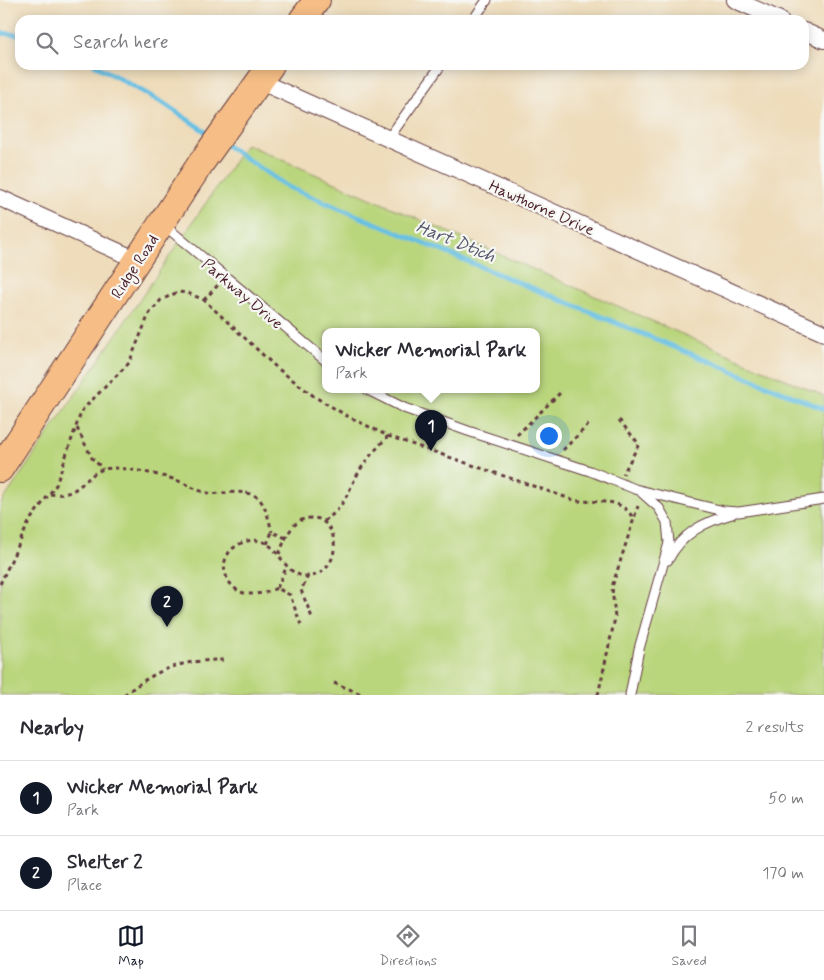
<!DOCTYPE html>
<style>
:root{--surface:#fff;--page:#f7f7f7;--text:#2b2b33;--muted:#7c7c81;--line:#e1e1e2;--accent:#111827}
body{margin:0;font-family:Mynerve,sans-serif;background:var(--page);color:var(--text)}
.you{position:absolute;left:548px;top:435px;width:18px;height:18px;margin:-12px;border:4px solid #fff;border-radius:50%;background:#1a73e8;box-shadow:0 0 0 8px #1a73e833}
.badge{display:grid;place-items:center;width:32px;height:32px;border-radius:50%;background:var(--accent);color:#fff;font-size:16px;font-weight:700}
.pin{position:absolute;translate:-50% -41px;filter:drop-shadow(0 1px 2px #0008)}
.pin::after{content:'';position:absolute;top:26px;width:18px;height:15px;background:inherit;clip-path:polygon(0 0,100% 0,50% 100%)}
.popup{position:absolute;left:322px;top:328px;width:218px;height:65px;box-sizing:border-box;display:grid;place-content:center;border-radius:10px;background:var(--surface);filter:drop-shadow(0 1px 4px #0005);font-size:16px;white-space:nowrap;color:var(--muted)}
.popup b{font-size:19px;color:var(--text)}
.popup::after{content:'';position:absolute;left:50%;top:100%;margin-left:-10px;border:10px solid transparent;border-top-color:var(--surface)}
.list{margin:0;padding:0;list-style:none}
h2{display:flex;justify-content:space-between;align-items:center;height:65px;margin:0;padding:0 20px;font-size:21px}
h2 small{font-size:16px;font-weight:400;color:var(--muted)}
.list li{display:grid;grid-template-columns:32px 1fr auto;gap:15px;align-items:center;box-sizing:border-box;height:75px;padding:0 20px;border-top:1px solid var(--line)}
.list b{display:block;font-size:19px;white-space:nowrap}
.list p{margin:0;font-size:16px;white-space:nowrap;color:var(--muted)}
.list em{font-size:16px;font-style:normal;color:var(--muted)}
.icon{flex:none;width:28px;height:28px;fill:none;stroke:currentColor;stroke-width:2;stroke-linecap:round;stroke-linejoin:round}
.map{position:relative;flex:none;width:824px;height:695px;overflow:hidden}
.search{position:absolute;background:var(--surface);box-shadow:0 2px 12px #0003;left:15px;right:15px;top:15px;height:55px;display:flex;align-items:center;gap:12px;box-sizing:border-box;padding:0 18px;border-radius:15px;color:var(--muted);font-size:19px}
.sheet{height:215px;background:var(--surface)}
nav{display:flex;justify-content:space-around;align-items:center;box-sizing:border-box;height:70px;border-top:1px solid var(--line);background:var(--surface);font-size:14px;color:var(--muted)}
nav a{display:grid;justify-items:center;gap:2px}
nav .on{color:var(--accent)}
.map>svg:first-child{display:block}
.green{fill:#bad67d;stroke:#827a54;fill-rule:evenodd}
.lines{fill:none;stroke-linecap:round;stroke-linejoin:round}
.stream{stroke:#66c0e4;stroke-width:5}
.service-casing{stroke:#633b40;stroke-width:11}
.minor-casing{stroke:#633b40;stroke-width:18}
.primary-casing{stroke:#633b40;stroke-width:28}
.path{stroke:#633b40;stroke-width:3;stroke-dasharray:4 4;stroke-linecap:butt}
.service{stroke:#fff;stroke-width:9}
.minor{stroke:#fff;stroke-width:16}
.primary{stroke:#f6be86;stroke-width:26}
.labels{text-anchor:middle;stroke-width:4.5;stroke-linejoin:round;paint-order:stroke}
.street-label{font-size:16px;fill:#4a1f2b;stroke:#f6f6f2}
.water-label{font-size:18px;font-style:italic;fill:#54576c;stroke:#f6f6f2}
</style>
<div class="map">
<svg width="824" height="695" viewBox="0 0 824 695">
<rect width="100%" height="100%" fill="#f6f6f2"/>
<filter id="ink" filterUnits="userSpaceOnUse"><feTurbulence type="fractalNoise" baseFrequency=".02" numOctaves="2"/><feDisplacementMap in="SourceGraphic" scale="10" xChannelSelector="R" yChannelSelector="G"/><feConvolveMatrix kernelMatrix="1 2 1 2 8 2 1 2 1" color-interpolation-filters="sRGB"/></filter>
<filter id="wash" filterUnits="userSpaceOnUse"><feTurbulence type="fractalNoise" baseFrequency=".0096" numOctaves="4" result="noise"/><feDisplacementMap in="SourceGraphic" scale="20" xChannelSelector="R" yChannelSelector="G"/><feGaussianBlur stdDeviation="1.12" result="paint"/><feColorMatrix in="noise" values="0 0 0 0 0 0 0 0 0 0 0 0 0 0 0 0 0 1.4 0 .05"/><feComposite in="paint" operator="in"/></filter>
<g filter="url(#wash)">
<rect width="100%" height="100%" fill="#eedcba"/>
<path class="green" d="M246,144L824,396V695H0V505ZM326,332H536V390H326Z"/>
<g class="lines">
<path class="stream" d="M0,33L20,35
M95,65L163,103L212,136
M223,143L288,187L824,409"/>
</g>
</g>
<g filter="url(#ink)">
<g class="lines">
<defs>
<path id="service" d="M473,20L487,0
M388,139L441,65
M164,225L326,361
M368,390L404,408L468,431L590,471L635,489L695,504L724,511L739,512L824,499
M668,560C682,533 704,522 732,514
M630,695L639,649L669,543L667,522L659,508L642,493"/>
<path id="minor" d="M735,0L780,20
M804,31L824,40
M259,81L824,333
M0,198L137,260"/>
<path id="primary" d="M302,20L317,0
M0,469L201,163L271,65"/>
</defs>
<use href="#service" class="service-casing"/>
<use href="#minor" class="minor-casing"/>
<use href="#primary" class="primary-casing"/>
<path class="path" d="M204,300L218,285
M619,420L639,444L623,474
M77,428L92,458L103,469
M517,435L561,392
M563,450L591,422
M50,494C81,498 84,474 104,469C118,465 161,475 176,480C187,484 197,491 208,493C223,495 244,488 257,497C266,504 269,521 272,532
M324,521C347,506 348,488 362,467C370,455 379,446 388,436
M267,544L272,532L286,538
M279,554C287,535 294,513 319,519C345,532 336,578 306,576C278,575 280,531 244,542C237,545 230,549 227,556C223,563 224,571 227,578C237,599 259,596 277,588L290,595L301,625
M308,576L301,590L313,620
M0,584L30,520L56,485L79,418L83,409L129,363L149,314L161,300L178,292L188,293L204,300L277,368L315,397L349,417L388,436L562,496C568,498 575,501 581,501C603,503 622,497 634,520
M277,588L286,568
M334,683L364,695
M124,695C157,669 181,660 223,660
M598,695L615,618L612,587L638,506"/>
<use href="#service" class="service"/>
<use href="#minor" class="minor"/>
<use href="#primary" class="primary"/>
</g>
</g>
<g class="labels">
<g class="street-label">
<text transform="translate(542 207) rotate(24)" y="6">Hawthorne Drive</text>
<text transform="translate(134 266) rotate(-57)" y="6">Ridge Road</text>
<text transform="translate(243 293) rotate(40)" y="6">Parkway Drive</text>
</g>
<g class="water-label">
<text transform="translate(456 241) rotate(22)" y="6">Hart Dtich</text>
</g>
</g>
</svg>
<div class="you"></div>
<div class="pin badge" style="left:431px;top:451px">1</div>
<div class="popup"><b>Wicker Memorial Park</b>Park</div>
<div class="pin badge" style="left:167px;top:627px">2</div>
<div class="search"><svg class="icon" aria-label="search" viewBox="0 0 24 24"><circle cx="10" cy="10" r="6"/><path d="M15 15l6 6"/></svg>Search here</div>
</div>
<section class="sheet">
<h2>Nearby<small>2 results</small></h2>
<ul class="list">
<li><span class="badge">1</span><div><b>Wicker Memorial Park</b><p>Park</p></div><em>50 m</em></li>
<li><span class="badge">2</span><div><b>Shelter 2</b><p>Place</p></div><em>170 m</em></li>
</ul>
</section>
<nav>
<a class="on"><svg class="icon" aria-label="map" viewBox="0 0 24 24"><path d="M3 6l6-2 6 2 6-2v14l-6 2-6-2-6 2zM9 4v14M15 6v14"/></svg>Map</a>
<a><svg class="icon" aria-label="directions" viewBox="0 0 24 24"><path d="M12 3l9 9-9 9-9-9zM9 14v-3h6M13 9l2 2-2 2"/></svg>Directions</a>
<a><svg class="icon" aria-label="saved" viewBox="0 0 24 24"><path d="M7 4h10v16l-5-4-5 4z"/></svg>Saved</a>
</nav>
